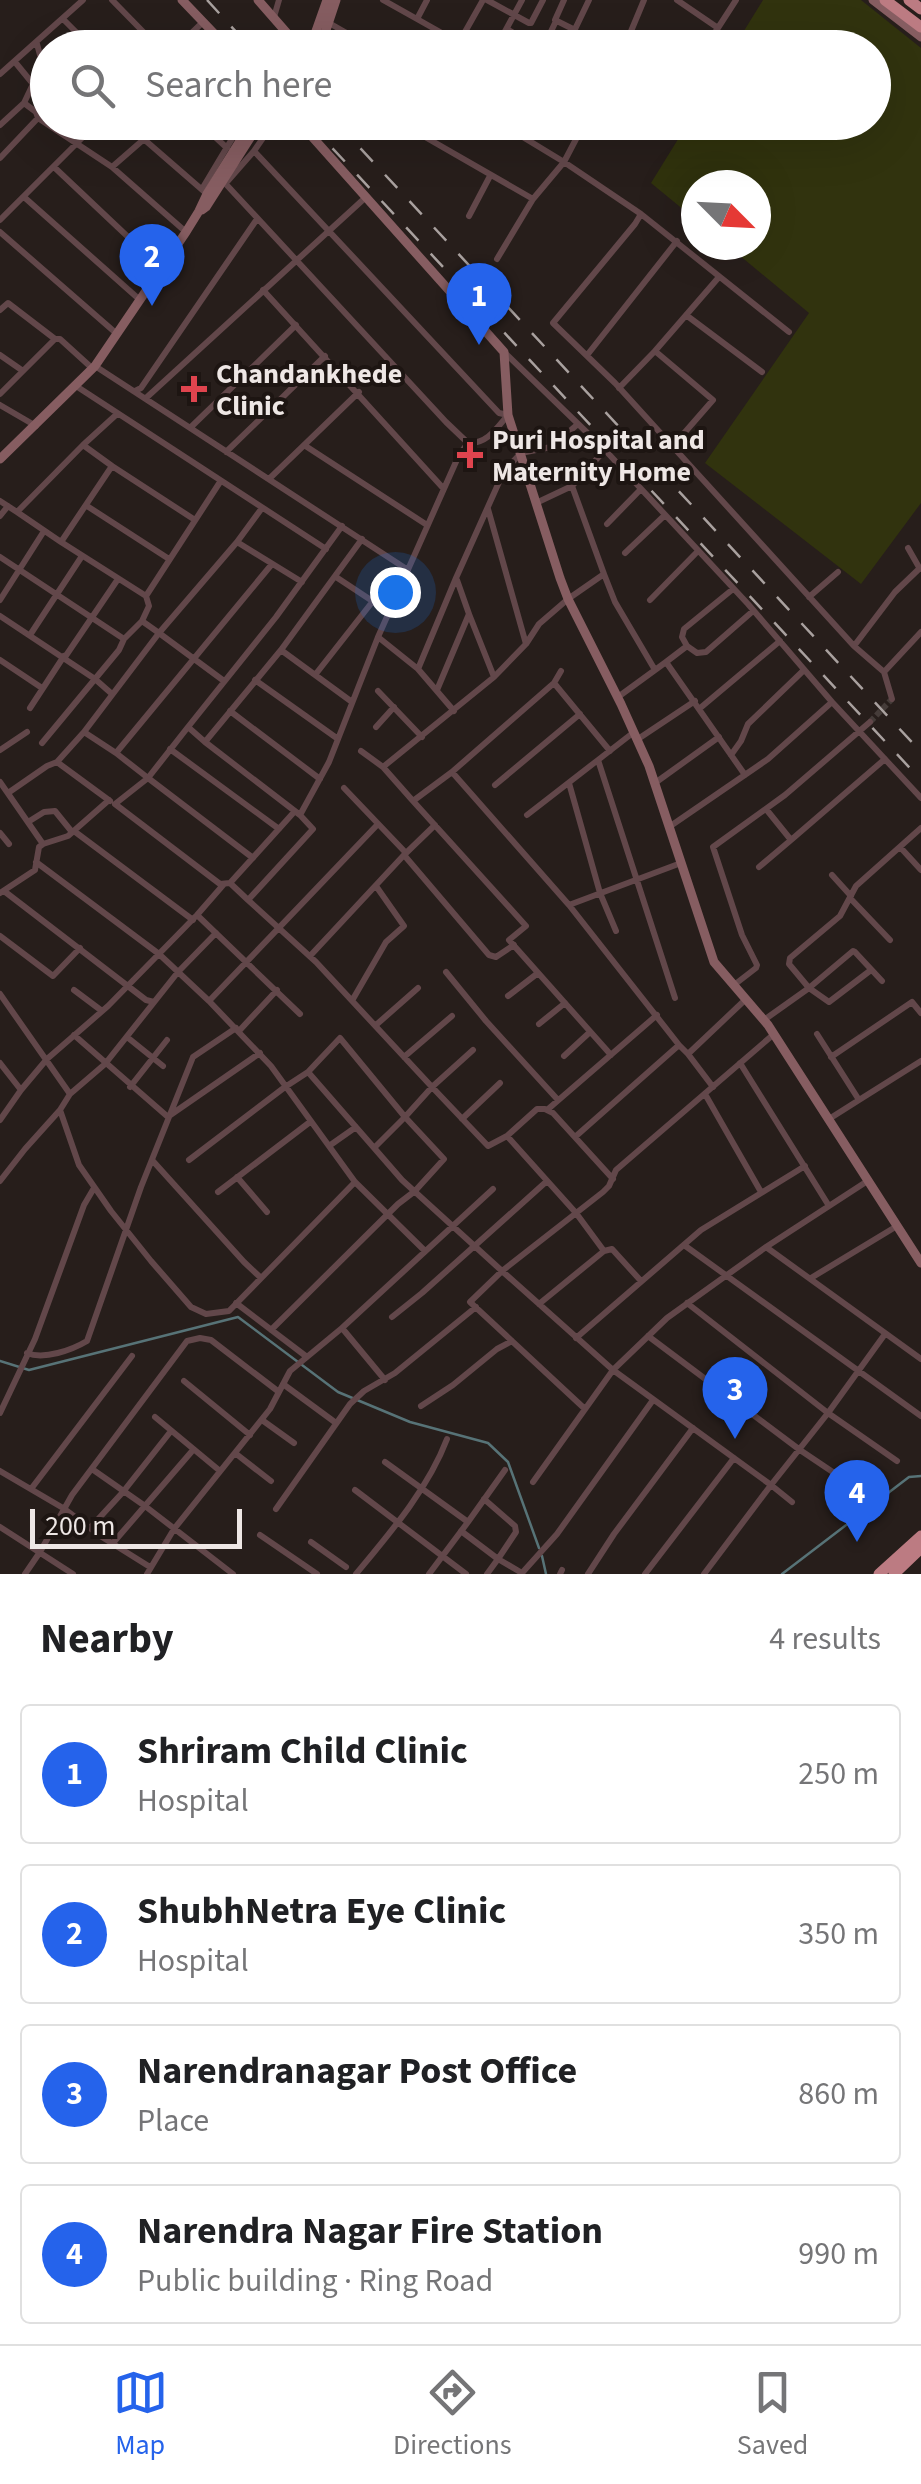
<!DOCTYPE html>
<meta charset="utf-8">
<style>
:root{--surface:#fff;--page:#f2f2f2;--text:#202124;--muted:#757577;--line:#e0e0e0;--accent:#2563eb}
body{margin:0;font-family:"Source Sans 3",sans-serif;background:var(--page);color:var(--text)}
.compass{position:absolute;left:681px;top:170px;width:90px;height:90px;border-radius:50%;background:var(--surface);box-shadow:0 10px 40px #0002;rotate:114deg}
.scale{position:absolute;left:30px;bottom:25px;width:212px;box-sizing:border-box;padding-left:10px;border:5px solid #eee7e5;border-top:0;font-size:28px;line-height:35px;white-space:nowrap;color:#eee7e5;-webkit-text-stroke:8px #1d1512;paint-order:stroke}
.you{position:absolute;left:395px;top:592px;width:35px;height:35px;margin:-25px;border:8px solid #fff;border-radius:50%;background:#1a73e8;box-shadow:0 0 0 15px #1a73e833}
.badge{display:grid;place-items:center;width:65px;height:65px;border-radius:50%;background:var(--accent);color:#fff;font-size:32px;font-weight:700}
.pin{position:absolute;translate:-50% -82px;filter:drop-shadow(0 2px 5px #0008)}
.pin::after{content:'';position:absolute;top:52px;width:35px;height:30px;background:inherit;clip-path:polygon(0 0,100% 0,50% 100%)}
.list{margin:0;padding:0;list-style:none}
h2{display:flex;justify-content:space-between;align-items:center;height:130px;margin:0;padding:0 40px;font-size:42px}
h2 small{font-size:32px;font-weight:400;color:var(--muted)}
.list li{display:grid;grid-template-columns:65px 1fr auto;gap:30px;align-items:center;box-sizing:border-box;height:140px;margin:0 20px 20px;padding:0 20px;border:2px solid var(--line);border-radius:10px}
.list b{display:block;font-size:38px;white-space:nowrap}
.list p{margin:0;font-size:32px;white-space:nowrap;color:var(--muted)}
.list em{font-size:32px;font-style:normal;color:var(--muted)}
.icon{flex:none;width:55px;height:55px;fill:none;stroke:currentColor;stroke-width:2;stroke-linecap:round;stroke-linejoin:round}
.map{position:relative;flex:none;width:921px;height:1574px;overflow:hidden}
.search{position:absolute;background:var(--surface);box-shadow:0 10px 40px #0002;left:30px;right:30px;top:30px;height:110px;display:flex;align-items:center;gap:25px;box-sizing:border-box;padding:0 35px;border-radius:55px;color:var(--muted);font-size:38px}
.sheet{height:770px;background:var(--surface)}
nav{display:flex;justify-content:space-around;align-items:center;box-sizing:border-box;height:140px;border-top:2px solid var(--line);background:var(--surface);font-size:28px;color:var(--muted)}
nav a{display:grid;justify-items:center;gap:5px}
nav .on{color:var(--accent)}
.map>svg:first-child{display:block}
.green{fill:#31330e}
.lines{fill:none;stroke-linecap:round;stroke-linejoin:round}
.stream{stroke:#577377;stroke-width:2.5}
.street-tunnel{stroke:#453c39;stroke-width:6;stroke-dasharray:6 3;stroke-linecap:butt}
.secondary-tunnel{stroke:#453c39;stroke-width:9;stroke-dasharray:9 4.5;stroke-linecap:butt}
.street{stroke:#62474a;stroke-width:6}
.secondary{stroke:#865d61;stroke-width:9}
.highway{stroke:#bc7b82;stroke-width:11}
.rail{stroke:#a9a19f;stroke-width:2.5;stroke-dasharray:18 18;stroke-linecap:butt}
.highway-bridge{stroke:#bc7b82;stroke-width:11}
.health-dot{fill:#e0444e;stroke:#1d1512;stroke-width:4}
.labels{text-anchor:middle;stroke-width:8;stroke-linejoin:round;paint-order:stroke}
.poi-label{font-size:28px;font-weight:bold;fill:#eee7e5;stroke:#1d1512;text-anchor:start}
</style>
<div class="map">
<svg width="921" height="1574" viewBox="0 0 921 1574">
<rect width="100%" height="100%" fill="#271e1b"/>
<path class="green" d="M763,0H861L921,48V503L861,584L705,463L809,313L727,245H756V185H696V220L651,183L688,123L874,122V48L734,47Z"/>
<g class="lines">
<path class="stream" d="M0,1361L29,1370L238,1317L338,1392L410,1422L488,1443L508,1462L539,1548
M542,1556L546,1574
M782,1574L909,1477L921,1476"/>
<path class="street-tunnel" d="M870,722L892,699"/>
<path class="secondary-tunnel" d="M245,133L252,122
M250,138L262,122"/>
<path class="street" d="M112,0L159,48
M383,0L417,19L427,0
M487,0L529,23H531L543,0
M564,0L555,20L575,30
M677,0L718,28
M274,17L279,0
M63,19L92,48
M417,19L456,41L461,39L483,0
M329,23L373,48
M507,29L538,48
M629,34L654,48
M460,39L473,48
M37,44L40,55L48,63
M176,48L203,22
M496,48L522,0
M543,48L556,21
M566,48L589,0
M624,48L644,0
M705,48L736,0
M0,74L83,0
M24,103L36,112L38,118L112,167L143,140
M199,122L227,148
M399,122L533,199
M498,122L564,162L641,214
M0,125L24,103L33,84L15,62
M131,128L207,194
M517,134L521,122
M254,151L499,413L508,415C497,428 487,444 468,443L459,455L378,637L329,762L300,815L313,829L248,900L316,962L432,1087L473,1050
M0,158L38,118
M54,167L162,269
M112,167L186,232
M223,181L446,422L468,443
M226,183L254,151L274,122
M202,189L242,122
M24,197L140,300
M469,216L490,176
M0,220L98,122
M0,232L117,334
M497,259L533,199L564,162L585,122
M263,290L443,488
M0,310L8,303L55,339
M686,315L762,372
M789,332L641,214L635,224L553,323L615,383L854,646
M655,351L713,400L672,447
M506,354L605,450
M588,354L677,241
M0,355L23,371
M95,366L408,570
M76,386L326,549
M619,388L655,351L719,277
M135,391L141,388L257,219
M0,394L55,339H60L93,369
M146,398L366,197
M0,405L36,426
M190,428L296,325
M304,445L427,525
M226,452L325,356
M112,466L83,445L117,414
M269,479L359,392
M572,486L605,450L748,604L832,702
M0,501L17,512
M536,503L572,486L604,574
M87,506L169,559
M262,508L237,542L302,582
M488,509L526,644
M0,516L8,506
M195,520L112,466L61,542L146,596L220,482
M607,524L641,489
M61,542L17,512L83,445
M908,548L920,569
M625,553L665,515
M0,557L124,639L142,621
M920,568L895,592L854,646L884,672L921,632
M336,577L389,612
M146,596L149,606L142,621L159,633L84,732L116,753L272,564
M809,597L838,572
M0,600L44,531
M650,600L698,551
M469,614L494,677
M0,616L95,679L119,650L124,639
M30,635L82,556
M378,637L418,669
M687,646L682,637L684,629L733,589
M281,650L362,539
M65,657L118,579
M0,660L42,688
M666,662L687,646L697,653L706,652L753,611
M884,672L892,699
M315,675L373,601
M255,680L338,739
M224,681L159,633L237,542
M554,683L561,671
M437,690L469,614L457,580
M378,691L422,737
M618,697L666,662L745,775
M30,708L64,656
M699,709L780,641
M230,711L320,779
M454,711L418,669L456,578L504,471L521,453L551,447L578,424
M376,727L394,707
M84,732L57,762L110,801
M634,732L598,760L675,998
M638,739L695,701
M205,742L188,727L276,617L342,526
M42,743L95,679L112,694
M170,749L279,829
M0,750L27,732
M361,751L383,767
M116,753L148,778L188,727
M731,755L741,741L748,724L804,670
M452,772L554,683L610,751
M0,782L43,844L68,836L109,800
M569,783L600,893L616,931
M655,783L719,737
M495,785L580,714
M344,788L406,853
M8,793L47,766L57,762
M413,801L383,767L494,677L526,644L539,624L568,599L604,574L615,602L655,670
M766,809L791,840L885,759
M300,815L205,742L281,650L352,702
M527,815L598,760
M28,822L44,812L55,811L72,832
M435,825L404,855L489,955L496,957L514,945
M669,827L768,759L832,702L921,798
M74,831L193,920
M0,833L9,844
M900,847L921,870
M36,862L159,954L209,1001L271,1066L355,1182L425,1251
M759,867L791,840
M832,875L851,896
M230,883L220,884L115,804L148,778L253,858
M4,891L146,1000L154,1002
M0,893L35,870L39,847L43,844
M850,898L890,940
M248,900L230,883L295,811
M569,905L452,772L413,801L526,926L509,940L611,1055
M197,915L300,1014
M216,933L178,972L105,1064L70,1094L60,1110L79,1165L111,1211L151,1261L191,1307L206,1314L229,1311L355,1182
M0,936L53,976L80,948
M310,956L404,855
M871,970L829,1002L809,988L853,951L855,952L882,981
M446,972L486,1021L558,1100
M734,985L756,968L757,965L742,935L713,847L785,795L870,722
M74,990L102,1011
M0,994L70,1094
M508,996L538,973
M353,999L386,942L404,926L376,886
M210,1000L378,824
M764,1020L809,988L789,964L790,958L840,916L856,886L921,828
M539,1024L565,1003
M376,1025L418,988
M239,1031L277,990
M817,1034L859,1100L829,1119
M74,1035L168,1117
M127,1037L163,1066
M679,1045L569,905L681,863
M688,1054L713,1087
M564,1056L590,1032
M404,1057L452,1016
M831,1057L912,1002L921,1013
M0,1063L21,1090
M740,1063L829,1206
M130,1087L167,1040
M705,1094L761,1192
M859,1100L921,1061
M547,1110L657,1015
M169,1116L260,1053
M462,1119L500,1083
M0,1120L21,1090L47,1059L108,1006L197,915L224,884
M507,1136L576,1213L604,1251L539,1304
M575,1137L679,1045L688,1054L746,999
M329,1146L356,1127
M152,1160L244,1262L261,1278
M189,1160L285,1087L308,1072
M237,1177L267,1212
M0,1181L25,1149L60,1110
M218,1192L310,1122
M684,1245L921,1416
M766,1247L869,1180
M604,1251L612,1249L641,1281
M811,1278L897,1226
M236,1303L307,1357
M687,1303L828,1413L897,1461
M392,1317L422,1293L547,1181
M342,1328L385,1380
M271,1330L398,1204L415,1191L444,1159L405,1117L374,1148
M885,1334L828,1413L771,1485L613,1370L667,1318L766,1247L921,1359
M648,1336L800,1450L867,1495
M576,1338L701,1230L805,1166
M27,1353C44,1360 72,1350 87,1341L141,1187L193,1057L236,1028
M184,1381L250,1435
M283,1384L336,1423
M421,1406L453,1385L497,1349L512,1341
M585,1409L470,1302L502,1271L402,1180L308,1072L340,1038L405,1117L432,1087L488,1146L507,1136L537,1109H545L553,1113L613,1179
M0,1413L35,1339L84,1205L94,1188
M155,1417L220,1471
M262,1420L294,1443
M235,1453L271,1481
M385,1462L468,1522L429,1574
M92,1469L145,1506L233,1574
M0,1471L63,1508L102,1537L150,1567
M533,1482L613,1370L502,1271L603,1192L609,1186L616,1170L774,1034
M31,1489L132,1356
M355,1490L466,1574
M484,1499L515,1526L516,1532L498,1559L522,1573L557,1534L653,1400
M276,1509L350,1404L364,1391L395,1373L476,1307
M468,1522L505,1470
M0,1527L73,1574
M90,1528L123,1492L171,1431
M461,1531L498,1559L487,1574
M260,1535L317,1574
M311,1542L346,1567
M113,1543L193,1450
M25,1574L40,1552L72,1495L187,1341L200,1338L211,1340L279,1392
M147,1574L174,1529L270,1409L290,1371L342,1328L493,1189
M356,1574C390,1533 428,1489 447,1439
M560,1574L562,1570
M588,1574L614,1534L693,1428
M645,1574L734,1458
M704,1574L771,1485L792,1502"/>
<path class="secondary" d="M182,0L228,48
M258,0L300,48
M873,0L921,37
M310,48L327,0
M320,48L336,0
M299,122L504,352L508,415L560,578L568,599L621,704L649,766L714,962L768,1025L921,1263
M202,210L206,207L250,138
M0,459L95,366L186,232L199,211L207,194L245,133"/>
<path class="highway" d="M909,0L921,9
M879,1574L921,1536
M894,1574L921,1548"/>
<path class="rail" d="M207,0L251,48
M889,0L921,24
M308,122L921,780
M336,122L921,752"/>
<path class="highway-bridge" d="M885,0L921,27"/>
</g>
<g class="health-dot">
<path d="M189 374h10v10h10v10h-10v10h-10v-10h-10v-10h10z"/>
<path d="M465 440h10v10h10v10h-10v10h-10v-10h-10v-10h10z"/>
</g>
<g class="labels">
<g class="poi-label">
<text x="216" y="383">Chandankhede<tspan x="216" dy="32">Clinic</tspan></text>
<text x="492" y="449">Puri Hospital and<tspan x="492" dy="32">Maternity Home</tspan></text>
</g>
</g>
</svg>
<svg class="compass" viewBox="-18 -18 36 36"><path d="M0-13l5 13h-10z" fill="#e53935"/><path d="M0 13l5-13h-10z" fill="#757577"/></svg>
<div class="scale">200 m</div>
<div class="you"></div>
<div class="pin badge" style="left:479px;top:345px">1</div>
<div class="pin badge" style="left:152px;top:306px">2</div>
<div class="pin badge" style="left:735px;top:1439px">3</div>
<div class="pin badge" style="left:857px;top:1542px">4</div>
<div class="search"><svg class="icon" aria-label="search" viewBox="0 0 24 24"><circle cx="10" cy="10" r="6"/><path d="M15 15l6 6"/></svg>Search here</div>
</div>
<section class="sheet">
<h2>Nearby<small>4 results</small></h2>
<ul class="list">
<li><span class="badge">1</span><div><b>Shriram Child Clinic</b><p>Hospital</p></div><em>250 m</em></li>
<li><span class="badge">2</span><div><b>ShubhNetra Eye Clinic</b><p>Hospital</p></div><em>350 m</em></li>
<li><span class="badge">3</span><div><b>Narendranagar Post Office</b><p>Place</p></div><em>860 m</em></li>
<li><span class="badge">4</span><div><b>Narendra Nagar Fire Station</b><p>Public building · Ring Road</p></div><em>990 m</em></li>
</ul>
</section>
<nav>
<a class="on"><svg class="icon" aria-label="map" viewBox="0 0 24 24"><path d="M3 6l6-2 6 2 6-2v14l-6 2-6-2-6 2zM9 4v14M15 6v14"/></svg>Map</a>
<a><svg class="icon" aria-label="directions" viewBox="0 0 24 24"><path d="M12 3l9 9-9 9-9-9zM9 14v-3h6M13 9l2 2-2 2"/></svg>Directions</a>
<a><svg class="icon" aria-label="saved" viewBox="0 0 24 24"><path d="M7 4h10v16l-5-4-5 4z"/></svg>Saved</a>
</nav>
